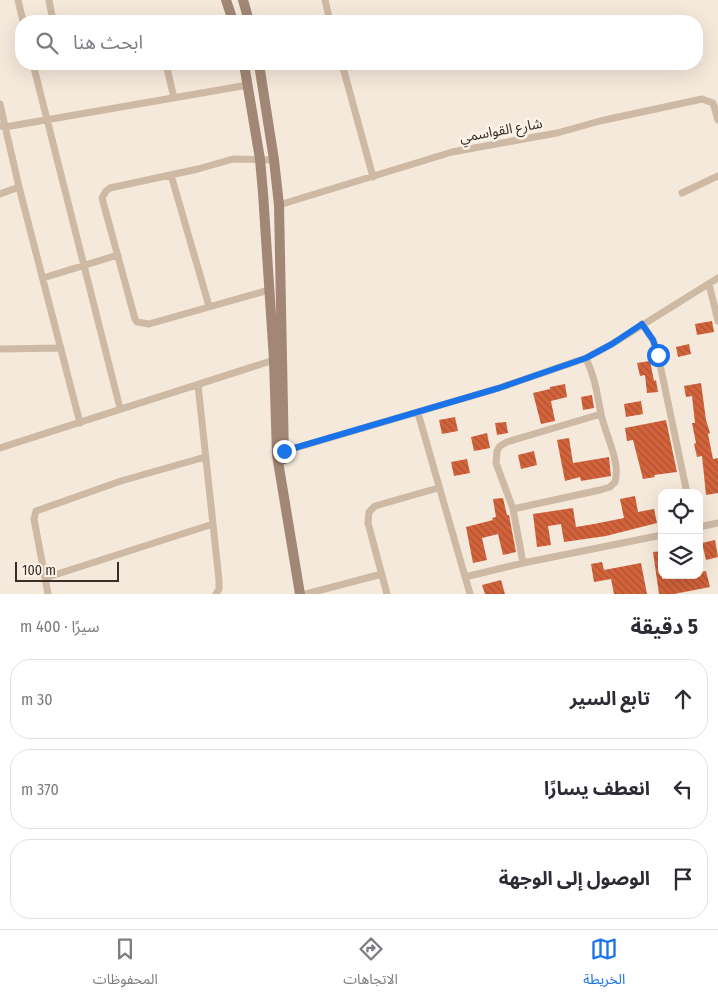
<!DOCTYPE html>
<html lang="ar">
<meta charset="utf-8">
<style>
:root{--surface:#fff;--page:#f2f2f3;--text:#2b2b33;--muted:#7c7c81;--line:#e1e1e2;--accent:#1a73e8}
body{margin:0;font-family:"Fira Sans Condensed","Noto Sans Arabic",sans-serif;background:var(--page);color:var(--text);direction:rtl}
.controls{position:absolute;right:15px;bottom:15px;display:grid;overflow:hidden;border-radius:10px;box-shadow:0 5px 20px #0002}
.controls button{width:45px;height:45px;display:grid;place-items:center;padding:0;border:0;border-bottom:1px solid var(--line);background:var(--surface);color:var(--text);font:25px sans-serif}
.scale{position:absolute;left:15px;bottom:12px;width:104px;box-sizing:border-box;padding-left:5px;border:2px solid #392d27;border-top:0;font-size:14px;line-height:18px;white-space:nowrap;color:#392d27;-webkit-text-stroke:4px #fbf3e8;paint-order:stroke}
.stop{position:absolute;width:15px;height:15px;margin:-11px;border:4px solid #1a73e8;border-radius:50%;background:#fff}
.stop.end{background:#1a73e8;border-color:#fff;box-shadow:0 1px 5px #0008}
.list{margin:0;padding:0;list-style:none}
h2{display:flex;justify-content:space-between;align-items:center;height:65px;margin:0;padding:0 20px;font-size:21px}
h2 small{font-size:16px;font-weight:400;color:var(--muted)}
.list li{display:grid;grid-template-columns:32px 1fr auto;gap:15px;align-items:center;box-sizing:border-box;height:80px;margin:0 10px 10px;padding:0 10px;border:1px solid var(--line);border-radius:20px}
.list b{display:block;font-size:19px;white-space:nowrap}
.list em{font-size:16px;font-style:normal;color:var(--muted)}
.icon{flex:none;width:28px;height:28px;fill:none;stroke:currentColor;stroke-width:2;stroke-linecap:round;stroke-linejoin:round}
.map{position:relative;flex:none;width:718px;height:594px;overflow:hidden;direction:ltr}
.search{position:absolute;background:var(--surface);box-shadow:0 5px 20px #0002;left:15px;right:15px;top:15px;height:55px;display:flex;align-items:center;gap:12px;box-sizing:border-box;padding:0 18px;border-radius:20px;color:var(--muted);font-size:19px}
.sheet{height:335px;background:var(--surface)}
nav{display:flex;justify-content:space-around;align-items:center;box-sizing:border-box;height:70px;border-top:1px solid var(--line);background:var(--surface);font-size:14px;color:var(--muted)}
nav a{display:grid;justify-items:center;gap:2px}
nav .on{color:var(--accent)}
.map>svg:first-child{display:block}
.building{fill:url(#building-back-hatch)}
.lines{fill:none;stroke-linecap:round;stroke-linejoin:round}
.minor{stroke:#ceb9a5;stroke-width:7}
.secondary{stroke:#a28776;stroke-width:10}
.route{stroke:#1a73e8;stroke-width:6}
.labels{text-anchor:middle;stroke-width:5;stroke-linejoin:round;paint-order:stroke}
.street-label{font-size:14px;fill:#392d27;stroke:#fbf3e8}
</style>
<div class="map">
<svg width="718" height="594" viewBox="0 0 718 594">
<defs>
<pattern id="building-back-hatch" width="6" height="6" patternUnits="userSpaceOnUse" patternTransform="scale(1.25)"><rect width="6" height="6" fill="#d3633b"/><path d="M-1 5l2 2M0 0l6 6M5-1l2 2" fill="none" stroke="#ac5232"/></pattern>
</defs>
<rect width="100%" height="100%" fill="#f5e9db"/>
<path class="building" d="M712,321L714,332L697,335L695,324Z
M689,344L691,354L678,357L676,347Z
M650,361L654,381L656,380L658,392L647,393L645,375L640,376L637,363Z
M701,383L706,420L710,433L708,434L713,459L718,458V493L706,495L702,456L697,457L694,444L696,443L692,423H695L692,396L686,397L684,386Z
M565,384L567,397L551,401L555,421L541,424L533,393L550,389V387Z
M592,395L594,408L583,410L581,397Z
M641,401L643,414L626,417L624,404Z
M455,417L458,431L442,434L439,420Z
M666,420L677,472L654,475L655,477L643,479L633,440L627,441L625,428Z
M506,422L508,433L497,435L495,423Z
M487,433L490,448L474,451L471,437Z
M569,438L573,463L609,457L611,476L581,481L580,477L565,481L557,440Z
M534,451L537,465L521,469L518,455Z
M467,459L470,473L454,476L451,462Z
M635,496L638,512L654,509L657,523L606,536L564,542L561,524L549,526H548L551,545L537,547L533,514L573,508L576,527L594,524L624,518L620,499Z
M503,498L507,515H509L516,552L503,555L498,534L482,538L487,560L473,563L466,527L493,520L492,518L496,517L493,499Z
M715,540L718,557L706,560L702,543Z
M662,551V579L678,575H699V572L706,571L710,587L674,594H659L653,552Z
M602,562L604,570L641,563L647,594H614L611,579L594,582L591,564Z
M501,580L505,594H485L482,585Z"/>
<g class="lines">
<path class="minor" d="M18,0L23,21
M49,0L53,21
M325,0L330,21
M33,64L120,408
M166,64L174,98
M342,64L373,177
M0,104L19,187L80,423
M0,126L5,127L248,85
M171,175L209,306
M682,193L718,176
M0,194L19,187
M279,205L452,152L557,133L600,121L702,99L713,103L718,120
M43,278L118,255
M709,284L718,321
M269,290L149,324L137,322L135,319L102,198L106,191L110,188L198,169L233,159L274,160
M642,324L653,340L658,355L687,493
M0,349L61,348
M198,385L219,580V589L216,594
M418,413L470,594
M0,448L274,360
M282,452L499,388L586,358L612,344L718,278
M513,509L600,490L610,487L615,482C621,462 605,434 601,414C597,393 595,378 586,358
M699,527L718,523
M523,563L513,509L496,463L497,451L500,446L507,442L601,414
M465,577L523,563L662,535
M45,578L213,524
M48,594L34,519L36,511L121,481L205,457
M306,594L382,574
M387,594L368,523L369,512L375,506L438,488"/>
<path class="secondary" d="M226,0L233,21
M243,0L249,21
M244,64L260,159L263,193L274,360L277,455L300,594
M259,64L274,160L279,205L284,459"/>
</g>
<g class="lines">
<path class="route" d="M284,451L499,388L586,358L612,344L642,324L653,340L658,355"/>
</g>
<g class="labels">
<g class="street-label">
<text transform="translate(501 130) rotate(-10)" y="5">شارع القواسمي</text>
</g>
</g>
</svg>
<div class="controls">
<button><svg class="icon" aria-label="locate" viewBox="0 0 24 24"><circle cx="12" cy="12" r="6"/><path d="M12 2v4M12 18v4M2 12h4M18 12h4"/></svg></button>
<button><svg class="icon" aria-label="layers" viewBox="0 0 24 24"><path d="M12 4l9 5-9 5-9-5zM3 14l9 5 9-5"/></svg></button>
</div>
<div class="scale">100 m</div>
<div class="stop" style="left:658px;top:355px"></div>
<div class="stop end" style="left:284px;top:451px"></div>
<div class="search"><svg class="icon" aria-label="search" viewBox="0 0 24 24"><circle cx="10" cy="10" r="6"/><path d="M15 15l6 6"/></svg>ابحث هنا</div>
</div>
<section class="sheet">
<h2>5 دقيقة<small>سيرًا · 400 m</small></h2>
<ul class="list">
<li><svg class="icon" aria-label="ahead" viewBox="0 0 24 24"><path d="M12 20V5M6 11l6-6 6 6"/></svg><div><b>تابع السير</b></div><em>30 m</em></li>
<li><svg class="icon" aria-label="left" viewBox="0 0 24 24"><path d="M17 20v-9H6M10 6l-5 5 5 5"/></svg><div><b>انعطف يسارًا</b></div><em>370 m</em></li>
<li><svg class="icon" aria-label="arrive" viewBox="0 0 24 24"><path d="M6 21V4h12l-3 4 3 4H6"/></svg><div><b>الوصول إلى الوجهة</b></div></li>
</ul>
</section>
<nav>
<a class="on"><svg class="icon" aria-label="map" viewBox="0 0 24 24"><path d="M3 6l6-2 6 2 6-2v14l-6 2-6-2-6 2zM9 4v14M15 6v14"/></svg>الخريطة</a>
<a><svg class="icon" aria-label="directions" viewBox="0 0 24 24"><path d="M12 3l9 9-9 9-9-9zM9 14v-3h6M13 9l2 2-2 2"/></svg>الاتجاهات</a>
<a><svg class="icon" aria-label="saved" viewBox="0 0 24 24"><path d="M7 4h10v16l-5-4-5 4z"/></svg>المحفوظات</a>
</nav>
